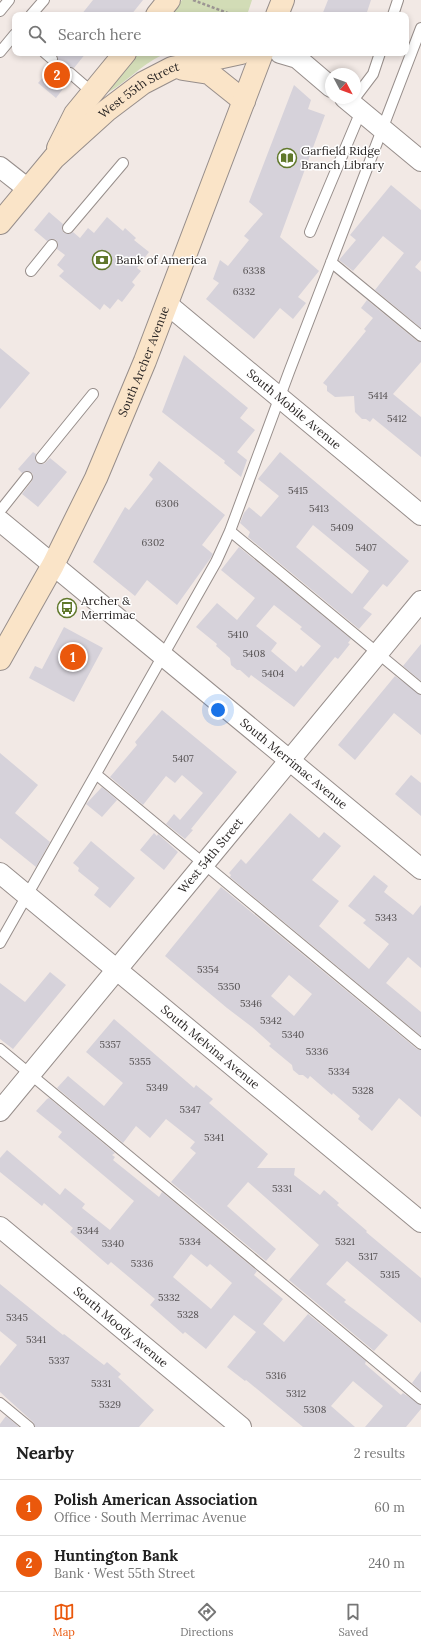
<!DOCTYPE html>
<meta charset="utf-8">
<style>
:root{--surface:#fff;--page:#f2f2f2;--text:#222;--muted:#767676;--line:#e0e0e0;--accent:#ea580c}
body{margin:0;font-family:Lora,serif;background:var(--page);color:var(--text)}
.compass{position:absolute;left:325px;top:68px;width:36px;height:36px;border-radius:50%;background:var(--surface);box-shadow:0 2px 6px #0003;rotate:131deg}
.you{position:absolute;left:218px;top:710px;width:14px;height:14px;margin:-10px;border:3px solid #fff;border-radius:50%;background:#1a73e8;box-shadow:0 0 0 6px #1a73e833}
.badge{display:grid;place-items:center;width:26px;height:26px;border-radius:50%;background:var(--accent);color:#fff;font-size:13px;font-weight:700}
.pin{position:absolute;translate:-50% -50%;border:2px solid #fff;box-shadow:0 1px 4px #0006}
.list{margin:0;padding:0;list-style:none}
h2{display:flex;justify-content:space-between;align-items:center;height:52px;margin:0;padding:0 16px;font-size:17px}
h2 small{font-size:13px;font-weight:400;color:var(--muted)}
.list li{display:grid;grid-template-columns:26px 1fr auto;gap:12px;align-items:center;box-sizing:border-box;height:56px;padding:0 16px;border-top:1px solid var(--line)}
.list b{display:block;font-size:15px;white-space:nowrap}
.list p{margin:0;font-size:13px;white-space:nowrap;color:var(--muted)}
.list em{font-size:13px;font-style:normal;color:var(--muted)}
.icon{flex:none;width:22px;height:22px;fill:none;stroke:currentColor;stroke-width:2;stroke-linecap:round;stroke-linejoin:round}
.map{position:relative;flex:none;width:421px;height:1427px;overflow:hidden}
.search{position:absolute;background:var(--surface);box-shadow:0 2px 6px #0003;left:12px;right:12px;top:12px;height:44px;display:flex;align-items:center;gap:10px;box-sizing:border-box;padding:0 14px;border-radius:8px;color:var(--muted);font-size:15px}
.sheet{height:164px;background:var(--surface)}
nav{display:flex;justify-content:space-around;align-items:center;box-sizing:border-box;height:56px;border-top:1px solid var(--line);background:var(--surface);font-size:11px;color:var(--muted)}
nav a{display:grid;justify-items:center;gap:2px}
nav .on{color:var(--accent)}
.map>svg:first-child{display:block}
.green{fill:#d2dcb6}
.building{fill:#d6d2da;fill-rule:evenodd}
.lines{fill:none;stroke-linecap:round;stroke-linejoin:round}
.service-casing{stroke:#978e8b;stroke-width:12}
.minor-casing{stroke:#978e8b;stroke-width:22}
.secondary-casing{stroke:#978e8b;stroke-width:24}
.path{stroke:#9c9593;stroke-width:2.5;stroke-dasharray:3 2;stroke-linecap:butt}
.service{stroke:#fff;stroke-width:10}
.minor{stroke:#fff;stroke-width:20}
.secondary{stroke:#fae4c8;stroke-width:22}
.labels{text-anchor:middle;stroke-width:3;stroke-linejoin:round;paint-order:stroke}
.number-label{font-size:10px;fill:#555152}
.street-label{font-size:12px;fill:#2a2625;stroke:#fff}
.poi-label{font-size:12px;fill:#2a2625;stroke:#fff;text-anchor:start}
</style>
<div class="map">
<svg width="421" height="1427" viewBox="0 0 421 1427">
<rect width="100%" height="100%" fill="#f2e9e5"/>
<path class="green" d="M182,0H252L247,15H169Z
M138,53H167C143,62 127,83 105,94Z"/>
<path class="building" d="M93,0H143L131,15H81Z
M328,0H371L366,15H322Z
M56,53H86L74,68L68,67L65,69L64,75L69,81L56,98L38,83L52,67L51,65L57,63L58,60Z
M294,85L311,100L308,109L325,115L280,237L319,271L298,297L306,303L293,319L280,308L254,339L206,299L219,283L213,279L220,260L228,266L249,240L244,236L263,214L249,202Z
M391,185L421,210V260L415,267L421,272V328L375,290L404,253L383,236L353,271L339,260L356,240L350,235Z
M49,212L63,224L62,230L64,233L70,234L73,232L80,238L88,228L94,233L107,217L123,231L125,228L136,238L134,240L149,252L137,268L141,271L132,282L135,285L122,302L118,299L110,309L104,304L100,310L59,276L64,271L57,265L65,255L57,249L58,243L56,240L53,239L47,241L34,230Z
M367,300L417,341L421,342V362L393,394L421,417V457L373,418L370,422L366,419H362L355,412L354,396L335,397L327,391V386L323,383L366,331L364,329L373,318L361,308Z
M0,348L30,373L0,409Z
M184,355L248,408L240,418L255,430L237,452L247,460L241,477L224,463L225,461L162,412Z
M33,452L36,454L35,460L37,463L44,464L50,458L67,472L38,507L22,494L32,481L33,474L28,471L22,473L18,469Z
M280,452L409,561L387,587L383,584L363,608L372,614L359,629L248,537L250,532L240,523L244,513L249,507L261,517L279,496L258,479ZM313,525L369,571L352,594L296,547Z
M159,461L225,515L202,545L213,554L210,559L177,605L147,580L135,596L93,562L125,507L129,510L153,479L149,475Z
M239,547L351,639L348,643L350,644L338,659L335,657L294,707L251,675L249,678L240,670H237L231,665L230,658L216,646L217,644L196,627L217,603L237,620L255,598L221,570ZM274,605L302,627L300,629L321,646L303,667L301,665L296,672L271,651L277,643L256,626Z
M64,627L103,648L74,702L29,678L35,666L42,669Z
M421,644V681L403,666Z
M395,676L421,695V735L394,713L355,760L338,745Z
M162,710L237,772L191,829L193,830L185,839L166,824L174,814L180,820L203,793L182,775L175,783L166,776L143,805L110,777L137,745L135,742Z
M0,753L38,785L15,813L50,842L36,867L0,838Z
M411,775L421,783V816L395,794Z
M102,787L117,800L102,817L86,804Z
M290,813L319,838L324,832L341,846L312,880L339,901L319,926L369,969L389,944L363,923L366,920L348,906L374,875L388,886L384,892L413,915L421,905V968L408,957L386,983L421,1012V1036L230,877L231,875L229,873L241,859L246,864Z
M154,833L157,836L158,834L178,852L164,870L140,850Z
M91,841L135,878L110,908L94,895L99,888L78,871L79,868L73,863Z
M221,887L417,1049L421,1050V1117L399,1098L372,1131L358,1119L360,1116L333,1093L332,1095L310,1076L308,1079L303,1075H299L293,1070L292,1065L269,1046L271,1044L252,1027L227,1008L165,956ZM289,975L312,994L294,1016L271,996Z
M50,972L66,985L13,1049L0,1039V983L25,1002Z
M114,1019L194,1088L196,1085L213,1099L209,1103L268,1154L257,1168H295L294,1175L320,1195L324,1190L339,1203L337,1205L367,1231L366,1232L421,1278V1323L347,1261L326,1284L346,1300L344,1302L388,1335L374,1351L289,1280L319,1245L248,1182L227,1206L276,1249L266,1261L171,1182L196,1153L190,1148L195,1142L166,1119L150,1138L136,1126L123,1143L57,1088L68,1076L104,1106L123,1083L86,1052Z
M49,1098L115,1153L112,1155L115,1157L113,1160L159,1197L162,1192L257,1271L254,1275L283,1299L263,1324L284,1342L308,1314L366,1361L365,1364L401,1395L403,1393L421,1405V1409L406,1427H365L383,1406L353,1381L331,1406L355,1427H303L246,1380L245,1381L227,1367L256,1332L234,1315L206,1349L185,1332L183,1334L150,1305L155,1299L111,1262L108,1265L70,1232L73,1228L44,1203L42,1206L0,1172V1158L7,1150L60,1195L65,1188L85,1204L82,1208L110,1230L134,1201L58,1137L62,1132L36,1111L47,1099ZM191,1254L207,1267L210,1264L232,1283L211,1309L173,1277Z
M0,1284L63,1335L64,1334L104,1365L107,1362L121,1374L118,1377L154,1410L139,1427H35L33,1422L0,1392V1366L17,1345L0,1331Z
M421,1371V1391L412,1383Z
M6,1416L19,1427H0V1424Z"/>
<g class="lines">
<defs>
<path id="service" d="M0,11L9,0
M31,15L44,0
M393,15L398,0
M0,52L15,34
M45,53L52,59
M70,73L93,93
M351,103L373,74L380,53
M68,228L123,163
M310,232L361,111
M331,262L421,336
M31,271L52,245
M41,458L93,394
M0,511L27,477
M230,531L421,689
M97,775L421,1044
M0,943L216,562L230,531L289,372L421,28
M0,1049L421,1399
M0,1403L29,1427"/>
<g id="minor">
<path d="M280,53L297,58L331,87"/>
<path d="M345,98L421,161"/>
<path d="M0,167L28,189"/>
<path id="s1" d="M167,304L421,515"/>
<path id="s2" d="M0,521L421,869"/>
<path id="s3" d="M0,873L421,1222"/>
<path id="s4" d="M0,1111L421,601"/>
<path id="s5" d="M0,1227L241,1427"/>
</g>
<g id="secondary">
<path d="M157,15L169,0"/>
<path d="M277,15L283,0"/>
<path d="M183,69L209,73L244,101"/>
<path d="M58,148L75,114L125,53"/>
<path id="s6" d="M0,223L54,158L106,111L143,83L172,68L241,53"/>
<path id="s7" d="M0,659L53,565L96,478L145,361L262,53"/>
</g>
</defs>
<use href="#service" class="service-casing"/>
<use href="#minor" class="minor-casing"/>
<use href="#secondary" class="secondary-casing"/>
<path class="path" d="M193,0L233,15"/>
<use href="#service" class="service"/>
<use href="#minor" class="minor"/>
<use href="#secondary" class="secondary"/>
</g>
<defs>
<symbol id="library-ring" viewBox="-11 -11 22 22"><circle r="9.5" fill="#fff" stroke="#60782b" stroke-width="1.5"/><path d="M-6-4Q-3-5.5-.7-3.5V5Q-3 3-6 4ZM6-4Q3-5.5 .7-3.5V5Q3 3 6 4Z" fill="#60782b"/></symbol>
<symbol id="bank-ring" viewBox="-11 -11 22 22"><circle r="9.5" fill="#fff" stroke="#60782b" stroke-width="1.5"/><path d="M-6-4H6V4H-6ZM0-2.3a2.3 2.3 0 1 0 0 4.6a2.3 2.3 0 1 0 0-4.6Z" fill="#60782b"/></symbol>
<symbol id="bus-ring" viewBox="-11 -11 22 22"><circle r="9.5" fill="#fff" stroke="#60782b" stroke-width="1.5"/><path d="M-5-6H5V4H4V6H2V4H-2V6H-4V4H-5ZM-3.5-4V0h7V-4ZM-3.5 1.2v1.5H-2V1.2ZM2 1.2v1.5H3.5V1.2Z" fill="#60782b"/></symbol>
</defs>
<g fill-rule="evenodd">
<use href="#library-ring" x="276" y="147" width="22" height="22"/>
<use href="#bank-ring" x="91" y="249" width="22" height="22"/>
<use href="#bus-ring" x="56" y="597" width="22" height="22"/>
</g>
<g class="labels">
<g class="number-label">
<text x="254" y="274">6338</text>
<text x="244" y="295">6332</text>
<text x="378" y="399">5414</text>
<text x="397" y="422">5412</text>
<text x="298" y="494">5415</text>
<text x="167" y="507">6306</text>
<text x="319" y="512">5413</text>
<text x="342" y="531">5409</text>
<text x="153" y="546">6302</text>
<text x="366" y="551">5407</text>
<text x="238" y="638">5410</text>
<text x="254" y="657">5408</text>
<text x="273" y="677">5404</text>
<text x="183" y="762">5407</text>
<text x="386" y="921">5343</text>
<text x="208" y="973">5354</text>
<text x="229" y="990">5350</text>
<text x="251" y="1007">5346</text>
<text x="271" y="1024">5342</text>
<text x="293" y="1038">5340</text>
<text x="110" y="1048">5357</text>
<text x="317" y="1055">5336</text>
<text x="140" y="1065">5355</text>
<text x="339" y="1075">5334</text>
<text x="157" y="1091">5349</text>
<text x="363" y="1094">5328</text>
<text x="190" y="1113">5347</text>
<text x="214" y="1141">5341</text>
<text x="282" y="1192">5331</text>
<text x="88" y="1234">5344</text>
<text x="190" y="1245">5334</text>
<text x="345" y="1245">5321</text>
<text x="113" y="1247">5340</text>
<text x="368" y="1260">5317</text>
<text x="142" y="1267">5336</text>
<text x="390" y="1278">5315</text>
<text x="169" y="1301">5332</text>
<text x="188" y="1318">5328</text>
<text x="17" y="1321">5345</text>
<text x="36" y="1343">5341</text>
<text x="59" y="1364">5337</text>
<text x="276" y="1379">5316</text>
<text x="101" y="1387">5331</text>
<text x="296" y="1397">5312</text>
<text x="110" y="1408">5329</text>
<text x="315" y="1413">5308</text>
</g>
<g class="street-label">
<text dy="4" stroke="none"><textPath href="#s6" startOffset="194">West 55th Street</textPath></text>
<text dy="4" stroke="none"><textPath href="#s7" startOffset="331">South Archer Avenue</textPath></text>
<text dy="4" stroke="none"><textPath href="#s1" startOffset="165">South Mobile Avenue</textPath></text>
<text dy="4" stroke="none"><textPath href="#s2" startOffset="381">South Merrimac Avenue</textPath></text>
<text dy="4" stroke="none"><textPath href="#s4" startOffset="331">West 54th Street</textPath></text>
<text dy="4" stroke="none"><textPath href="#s3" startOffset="273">South Melvina Avenue</textPath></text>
<text dy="4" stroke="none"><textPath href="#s5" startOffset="157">South Moody Avenue</textPath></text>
</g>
<g class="poi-label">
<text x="301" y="155">Garfield Ridge<tspan x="301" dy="14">Branch Library</tspan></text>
<text x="116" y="264">Bank of America</text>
<text x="81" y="605">Archer &amp;<tspan x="81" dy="14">Merrimac</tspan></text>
</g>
</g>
</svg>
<svg class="compass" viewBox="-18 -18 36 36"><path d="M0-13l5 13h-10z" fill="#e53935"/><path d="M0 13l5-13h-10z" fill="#767676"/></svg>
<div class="you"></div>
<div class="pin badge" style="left:73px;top:657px">1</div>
<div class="pin badge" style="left:57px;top:75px">2</div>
<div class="search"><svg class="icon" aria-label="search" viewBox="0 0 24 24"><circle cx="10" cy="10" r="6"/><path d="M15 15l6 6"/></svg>Search here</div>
</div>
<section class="sheet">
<h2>Nearby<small>2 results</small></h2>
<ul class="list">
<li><span class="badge">1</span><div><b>Polish American Association</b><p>Office · South Merrimac Avenue</p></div><em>60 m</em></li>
<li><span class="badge">2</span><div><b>Huntington Bank</b><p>Bank · West 55th Street</p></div><em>240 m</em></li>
</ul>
</section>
<nav>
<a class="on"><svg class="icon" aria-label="map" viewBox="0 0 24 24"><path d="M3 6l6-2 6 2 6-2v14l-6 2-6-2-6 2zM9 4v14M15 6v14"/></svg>Map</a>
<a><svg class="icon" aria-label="directions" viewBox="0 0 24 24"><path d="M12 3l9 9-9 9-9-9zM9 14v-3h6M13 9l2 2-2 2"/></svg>Directions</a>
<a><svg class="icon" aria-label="saved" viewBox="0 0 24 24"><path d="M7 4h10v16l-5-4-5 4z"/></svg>Saved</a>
</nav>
